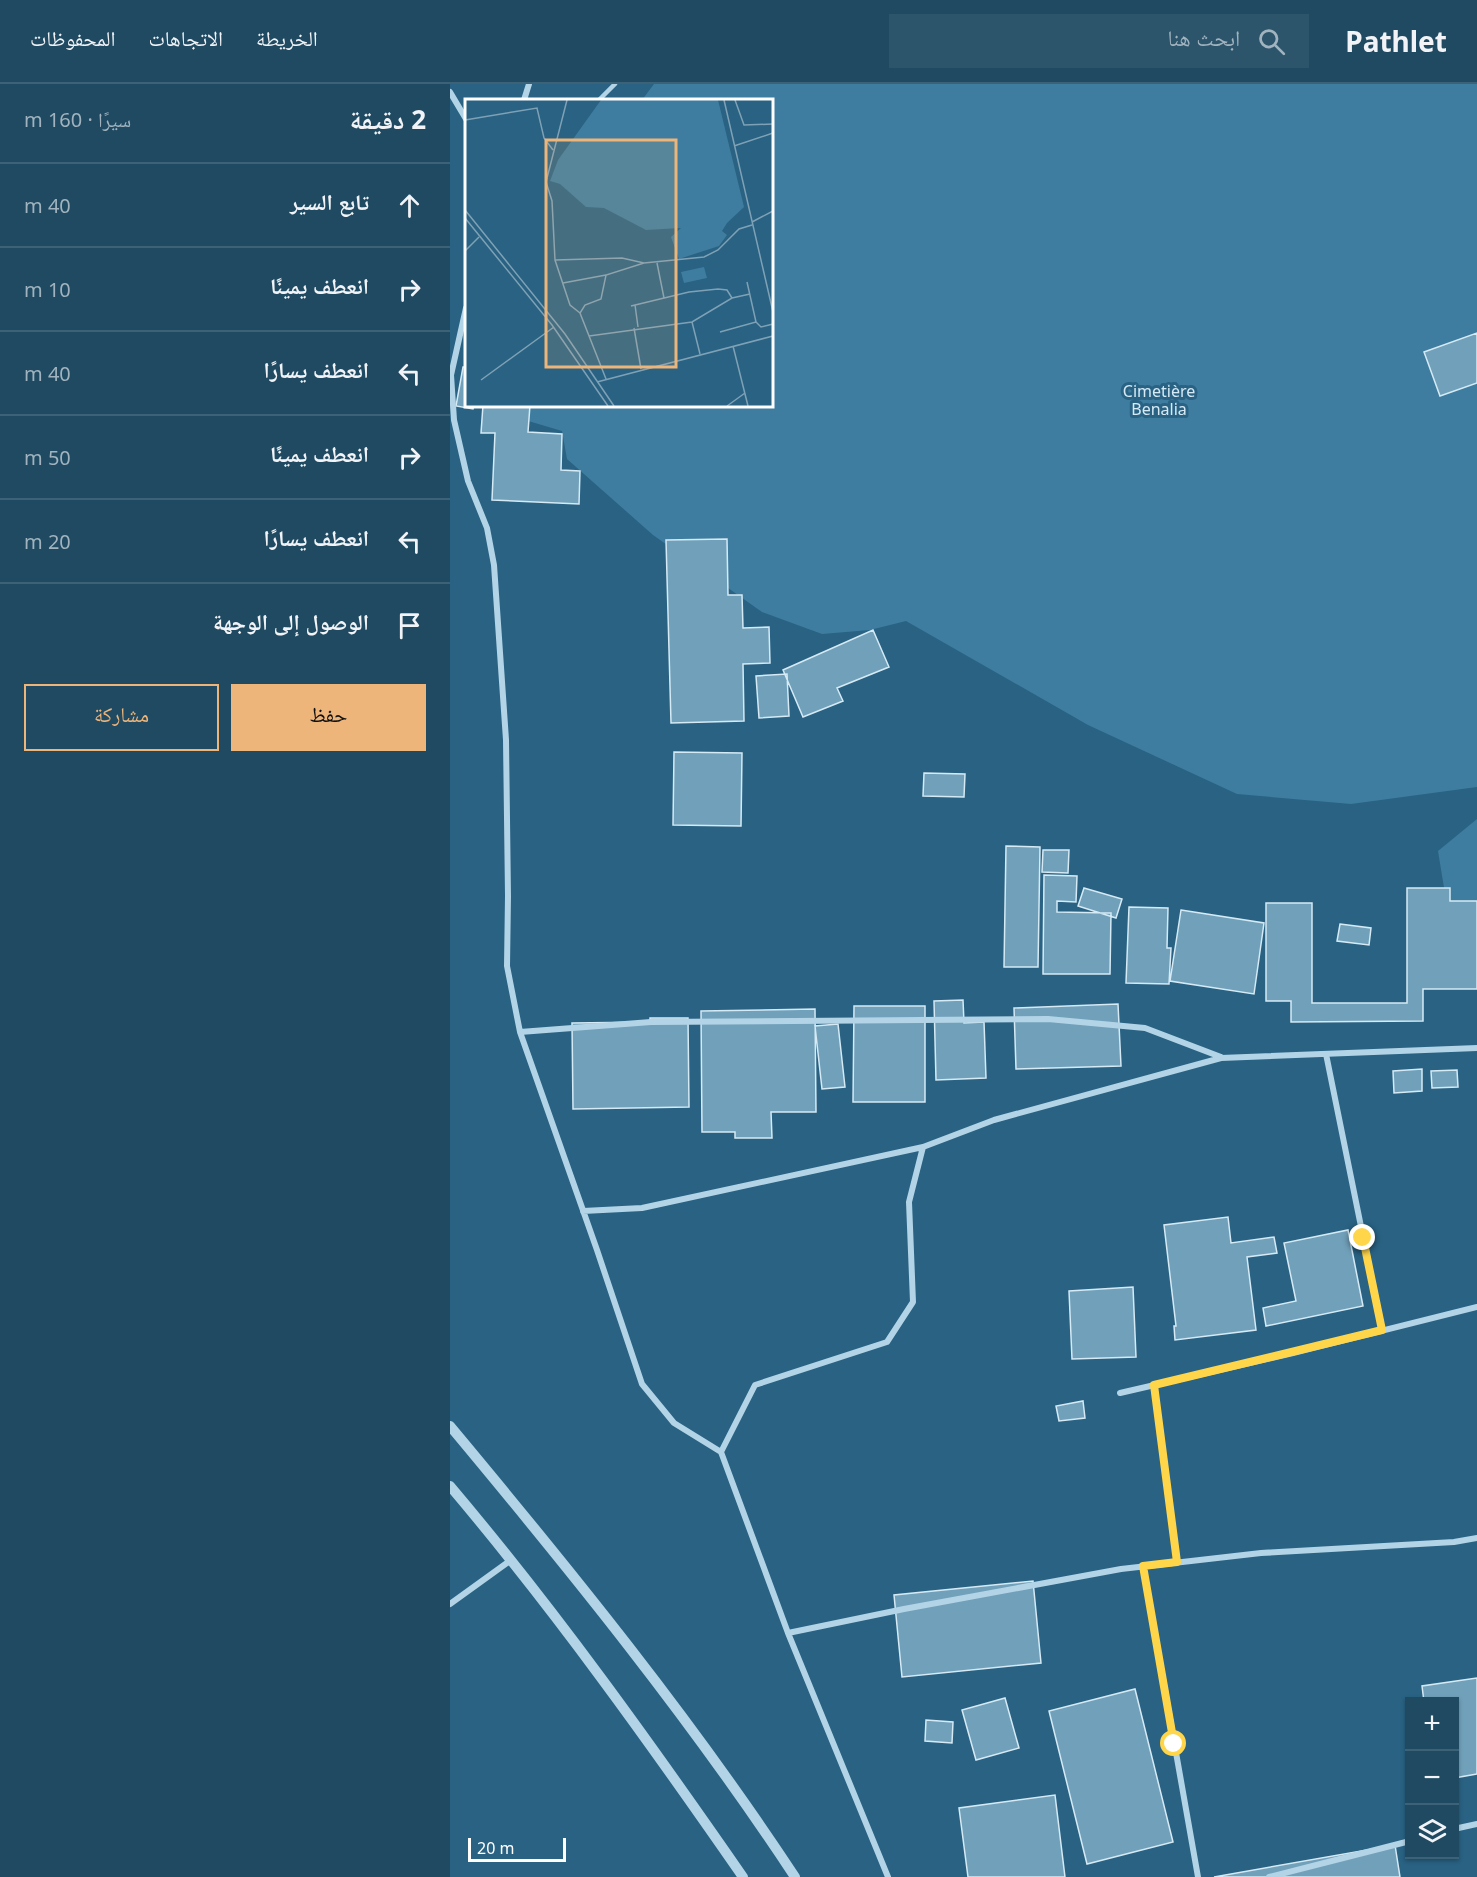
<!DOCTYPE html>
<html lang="ar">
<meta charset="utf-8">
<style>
:root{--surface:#1f4a62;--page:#2c546b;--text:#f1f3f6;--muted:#a1b3be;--line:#3c6277;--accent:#edb57a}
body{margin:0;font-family:"Noto Sans","Noto Naskh Arabic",sans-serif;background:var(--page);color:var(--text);direction:rtl}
.controls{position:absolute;right:18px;bottom:18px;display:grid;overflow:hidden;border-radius:0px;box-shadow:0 2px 4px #0004}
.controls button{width:54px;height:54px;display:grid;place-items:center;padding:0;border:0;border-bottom:2px solid var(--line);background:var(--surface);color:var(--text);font:30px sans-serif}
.scale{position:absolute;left:18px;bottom:15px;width:98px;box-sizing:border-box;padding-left:6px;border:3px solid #fff;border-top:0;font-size:16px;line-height:21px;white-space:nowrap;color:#fff;-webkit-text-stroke:4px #296283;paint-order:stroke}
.stop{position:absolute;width:18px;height:18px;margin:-14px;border:4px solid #ffd54a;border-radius:50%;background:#fff}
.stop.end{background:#ffd54a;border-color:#fff;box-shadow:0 2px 6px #0008}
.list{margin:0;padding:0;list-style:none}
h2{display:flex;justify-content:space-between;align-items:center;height:78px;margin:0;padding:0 24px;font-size:26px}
h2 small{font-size:20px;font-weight:400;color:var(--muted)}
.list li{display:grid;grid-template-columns:39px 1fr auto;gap:18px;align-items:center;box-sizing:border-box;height:84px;padding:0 24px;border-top:2px solid var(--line)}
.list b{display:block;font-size:22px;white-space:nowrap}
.list em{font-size:20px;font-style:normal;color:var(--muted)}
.actions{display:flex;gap:12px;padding:18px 24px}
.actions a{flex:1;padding:14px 0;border:2px solid var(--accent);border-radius:0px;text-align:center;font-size:21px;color:var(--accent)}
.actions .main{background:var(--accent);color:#111}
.icon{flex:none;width:33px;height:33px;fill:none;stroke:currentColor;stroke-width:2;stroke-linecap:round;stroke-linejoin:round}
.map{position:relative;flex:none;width:1027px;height:1793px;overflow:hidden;direction:ltr}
header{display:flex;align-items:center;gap:36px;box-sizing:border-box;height:84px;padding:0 30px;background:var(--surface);border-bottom:2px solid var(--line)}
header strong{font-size:28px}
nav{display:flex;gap:33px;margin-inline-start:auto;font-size:21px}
.search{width:420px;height:54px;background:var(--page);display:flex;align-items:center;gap:15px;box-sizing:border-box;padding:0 21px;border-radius:0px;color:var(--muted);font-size:22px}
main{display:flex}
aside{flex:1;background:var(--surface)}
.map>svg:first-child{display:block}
.green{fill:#3e7d9f}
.building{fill:#71a0ba;stroke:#d5eaf5;stroke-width:1.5}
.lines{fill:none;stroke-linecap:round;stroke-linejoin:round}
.service{stroke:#b2d4e6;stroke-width:4.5}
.minor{stroke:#b2d4e6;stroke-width:6}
.tertiary{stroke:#b2d4e6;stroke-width:10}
.route{stroke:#ffd54a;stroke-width:8}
.labels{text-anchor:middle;stroke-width:6;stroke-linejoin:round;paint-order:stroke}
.park-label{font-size:16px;fill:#d5eaf5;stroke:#296283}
.inset-road{fill:none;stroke:#7fa1b5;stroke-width:1.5}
.view{fill:#edb57a;fill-opacity:0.15;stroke:#edb57a;stroke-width:3}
.inset-edge{fill:none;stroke:#fff;stroke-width:3}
</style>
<header>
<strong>Pathlet</strong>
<div class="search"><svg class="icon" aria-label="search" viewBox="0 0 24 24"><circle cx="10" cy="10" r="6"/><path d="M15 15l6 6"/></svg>ابحث هنا</div>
<nav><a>الخريطة</a><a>الاتجاهات</a><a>المحفوظات</a></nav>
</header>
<main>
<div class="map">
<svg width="1027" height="1793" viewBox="0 0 1027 1793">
<rect width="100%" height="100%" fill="#296283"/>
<path class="green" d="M204,0H1027V703L901,720L787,710L638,641L456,537L420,546L372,550L312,528L203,451L117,375L112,347L31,323V321H321V16H192Z
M1027,735V849L999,834L988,767Z"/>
<path class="building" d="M1027,249V299L990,312L974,268Z
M13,283H16V321H24L23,325L6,322Z
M33,321H80L78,348L112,350L111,386L130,387L129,420L42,416L45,349H31Z
M277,455L278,511H292L293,544L319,543L320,579L293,580L294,637L221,639L216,456Z
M423,546L439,583L387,604L393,617L353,633L333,586Z
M337,590L339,632L309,634L306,592Z
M224,668L292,669L291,742L223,741Z
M474,689L515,690L514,713L473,712Z
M556,762L590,763L588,883H554Z
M593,766H619L618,789L592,788Z
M594,791L627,792L626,818L607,817V828L661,829L660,890H593Z
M634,804L672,815L666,834L628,822Z
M957,804H1000V817H1027V905H973V937L841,938V917H816V819H862V919H957Z
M679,823L718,824L717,864H721L719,900L676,899Z
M731,826L814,839L804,910L720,897Z
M890,840L921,844L919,861L887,857Z
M513,916L514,939L534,938L536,994L486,996L484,917Z
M668,920L671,982L566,985L564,924Z
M404,922H475V1018H403Z
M365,925L366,1028H321L322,1054H285V1048H252L251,927Z
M200,934H238L239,1023L123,1025L122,939L200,938Z
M388,940L395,1003L372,1005L365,942Z
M972,985V1007L944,1009L943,987Z
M1007,986L1008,1003L982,1004L981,987Z
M778,1133L781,1159L824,1153L827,1169L797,1173L806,1246L725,1256L724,1242H726L714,1141Z
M898,1146L913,1222L816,1242L813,1224L846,1217L834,1159Z
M683,1203L686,1273L622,1275L619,1207Z
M633,1317L635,1334L609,1337L606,1322Z
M583,1497L591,1579L452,1593L444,1511Z
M1027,1594V1690L1004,1694V1618H974L972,1602Z
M685,1605L723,1758L637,1780L599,1627Z
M555,1614L569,1664L526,1676L512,1626Z
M476,1636L503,1638L502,1659L475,1657Z
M605,1711L615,1793H518L509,1724Z
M945,1761L950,1793H764Z"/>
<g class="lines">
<path class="service" d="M149,16L165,0"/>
<path class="minor" d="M0,8L16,35
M74,16L79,0
M16,224L1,291L4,336L18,397L37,444L44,481L56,656L58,812L57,882L70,948L147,1166L192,1300L224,1339L271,1368
M70,948L201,938L598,935L695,944L771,973
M876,970L932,1246
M133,1127L192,1124L473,1063
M704,1301L727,1478
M670,1309L843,1269L1027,1223
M693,1482L748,1793
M0,1520L61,1476
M338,1549L454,1525L671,1485L811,1469L1004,1458L1027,1454
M1004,1745L1027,1740
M438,1793L338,1549L271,1368L305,1301L437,1258L463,1218L459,1118L473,1063L544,1036L771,974L1027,964
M819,1793L960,1757"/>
<path class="tertiary" d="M0,1342C121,1487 241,1635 345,1793
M0,1402C105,1526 200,1659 293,1793"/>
</g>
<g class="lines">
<path class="route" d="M724,1660L693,1482L727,1478L704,1301L932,1246L913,1154"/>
</g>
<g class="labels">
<g class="park-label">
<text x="709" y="313">Cimetière<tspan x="709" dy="18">Benalia</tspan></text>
</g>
</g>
<g transform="translate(15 15)">
<rect width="308" height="308" fill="#296283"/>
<path d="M136,1H253L279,108L262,124L257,132L262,136L254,147L214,160L206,138L216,129L181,131L139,109L121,108L95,85L85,82L93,61ZM239,168L242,179L219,184L216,173Z" fill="#3e7d9f"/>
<path class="inset-road" d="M102,1L81,83L87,102L90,161L105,206L115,214M259,1L308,213M270,1L279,26L308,25M0,21L72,9L79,39L88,51M269,47L308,34M0,111L100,235L149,307M0,119L87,226L143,307M287,123L308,112M0,152L14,138M90,161L157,159L179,164M192,164L199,199M98,184L141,176M170,206L173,228M166,207L224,193L253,190L262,191L267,199M227,223L235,255M291,223L296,228L308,225M169,229L176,270M255,233L291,223L282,183M124,237L227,223L267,199L285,195M268,247L283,307M141,280L115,214L120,206L136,200L141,176L179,164L239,158L253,151L274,130L287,126M16,281L89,228M132,283L308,237M262,307L280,294"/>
<path class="view" d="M81,41H211V268H81Z"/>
<rect width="308" height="308" class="inset-edge"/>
</g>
</svg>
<div class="controls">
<button>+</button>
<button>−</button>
<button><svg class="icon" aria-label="layers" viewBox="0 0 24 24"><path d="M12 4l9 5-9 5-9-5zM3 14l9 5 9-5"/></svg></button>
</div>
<div class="scale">20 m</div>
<div class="stop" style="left:724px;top:1660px"></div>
<div class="stop end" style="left:913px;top:1154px"></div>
</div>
<aside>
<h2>2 دقيقة<small>سيرًا · 160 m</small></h2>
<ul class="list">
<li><svg class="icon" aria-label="ahead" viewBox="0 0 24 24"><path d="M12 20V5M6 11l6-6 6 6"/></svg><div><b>تابع السير</b></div><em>40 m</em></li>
<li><svg class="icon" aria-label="right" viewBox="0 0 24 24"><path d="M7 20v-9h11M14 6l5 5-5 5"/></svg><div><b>انعطف يمينًا</b></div><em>10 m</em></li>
<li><svg class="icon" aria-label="left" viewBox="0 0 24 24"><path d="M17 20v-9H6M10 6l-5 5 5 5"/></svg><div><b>انعطف يسارًا</b></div><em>40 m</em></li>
<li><svg class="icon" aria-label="right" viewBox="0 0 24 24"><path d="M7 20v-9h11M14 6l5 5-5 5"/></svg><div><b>انعطف يمينًا</b></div><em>50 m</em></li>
<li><svg class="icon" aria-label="left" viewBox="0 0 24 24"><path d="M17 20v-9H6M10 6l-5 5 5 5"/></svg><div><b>انعطف يسارًا</b></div><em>20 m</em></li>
<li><svg class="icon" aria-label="arrive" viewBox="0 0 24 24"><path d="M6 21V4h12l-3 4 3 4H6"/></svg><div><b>الوصول إلى الوجهة</b></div></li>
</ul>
<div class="actions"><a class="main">حفظ</a><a>مشاركة</a></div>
</aside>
</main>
